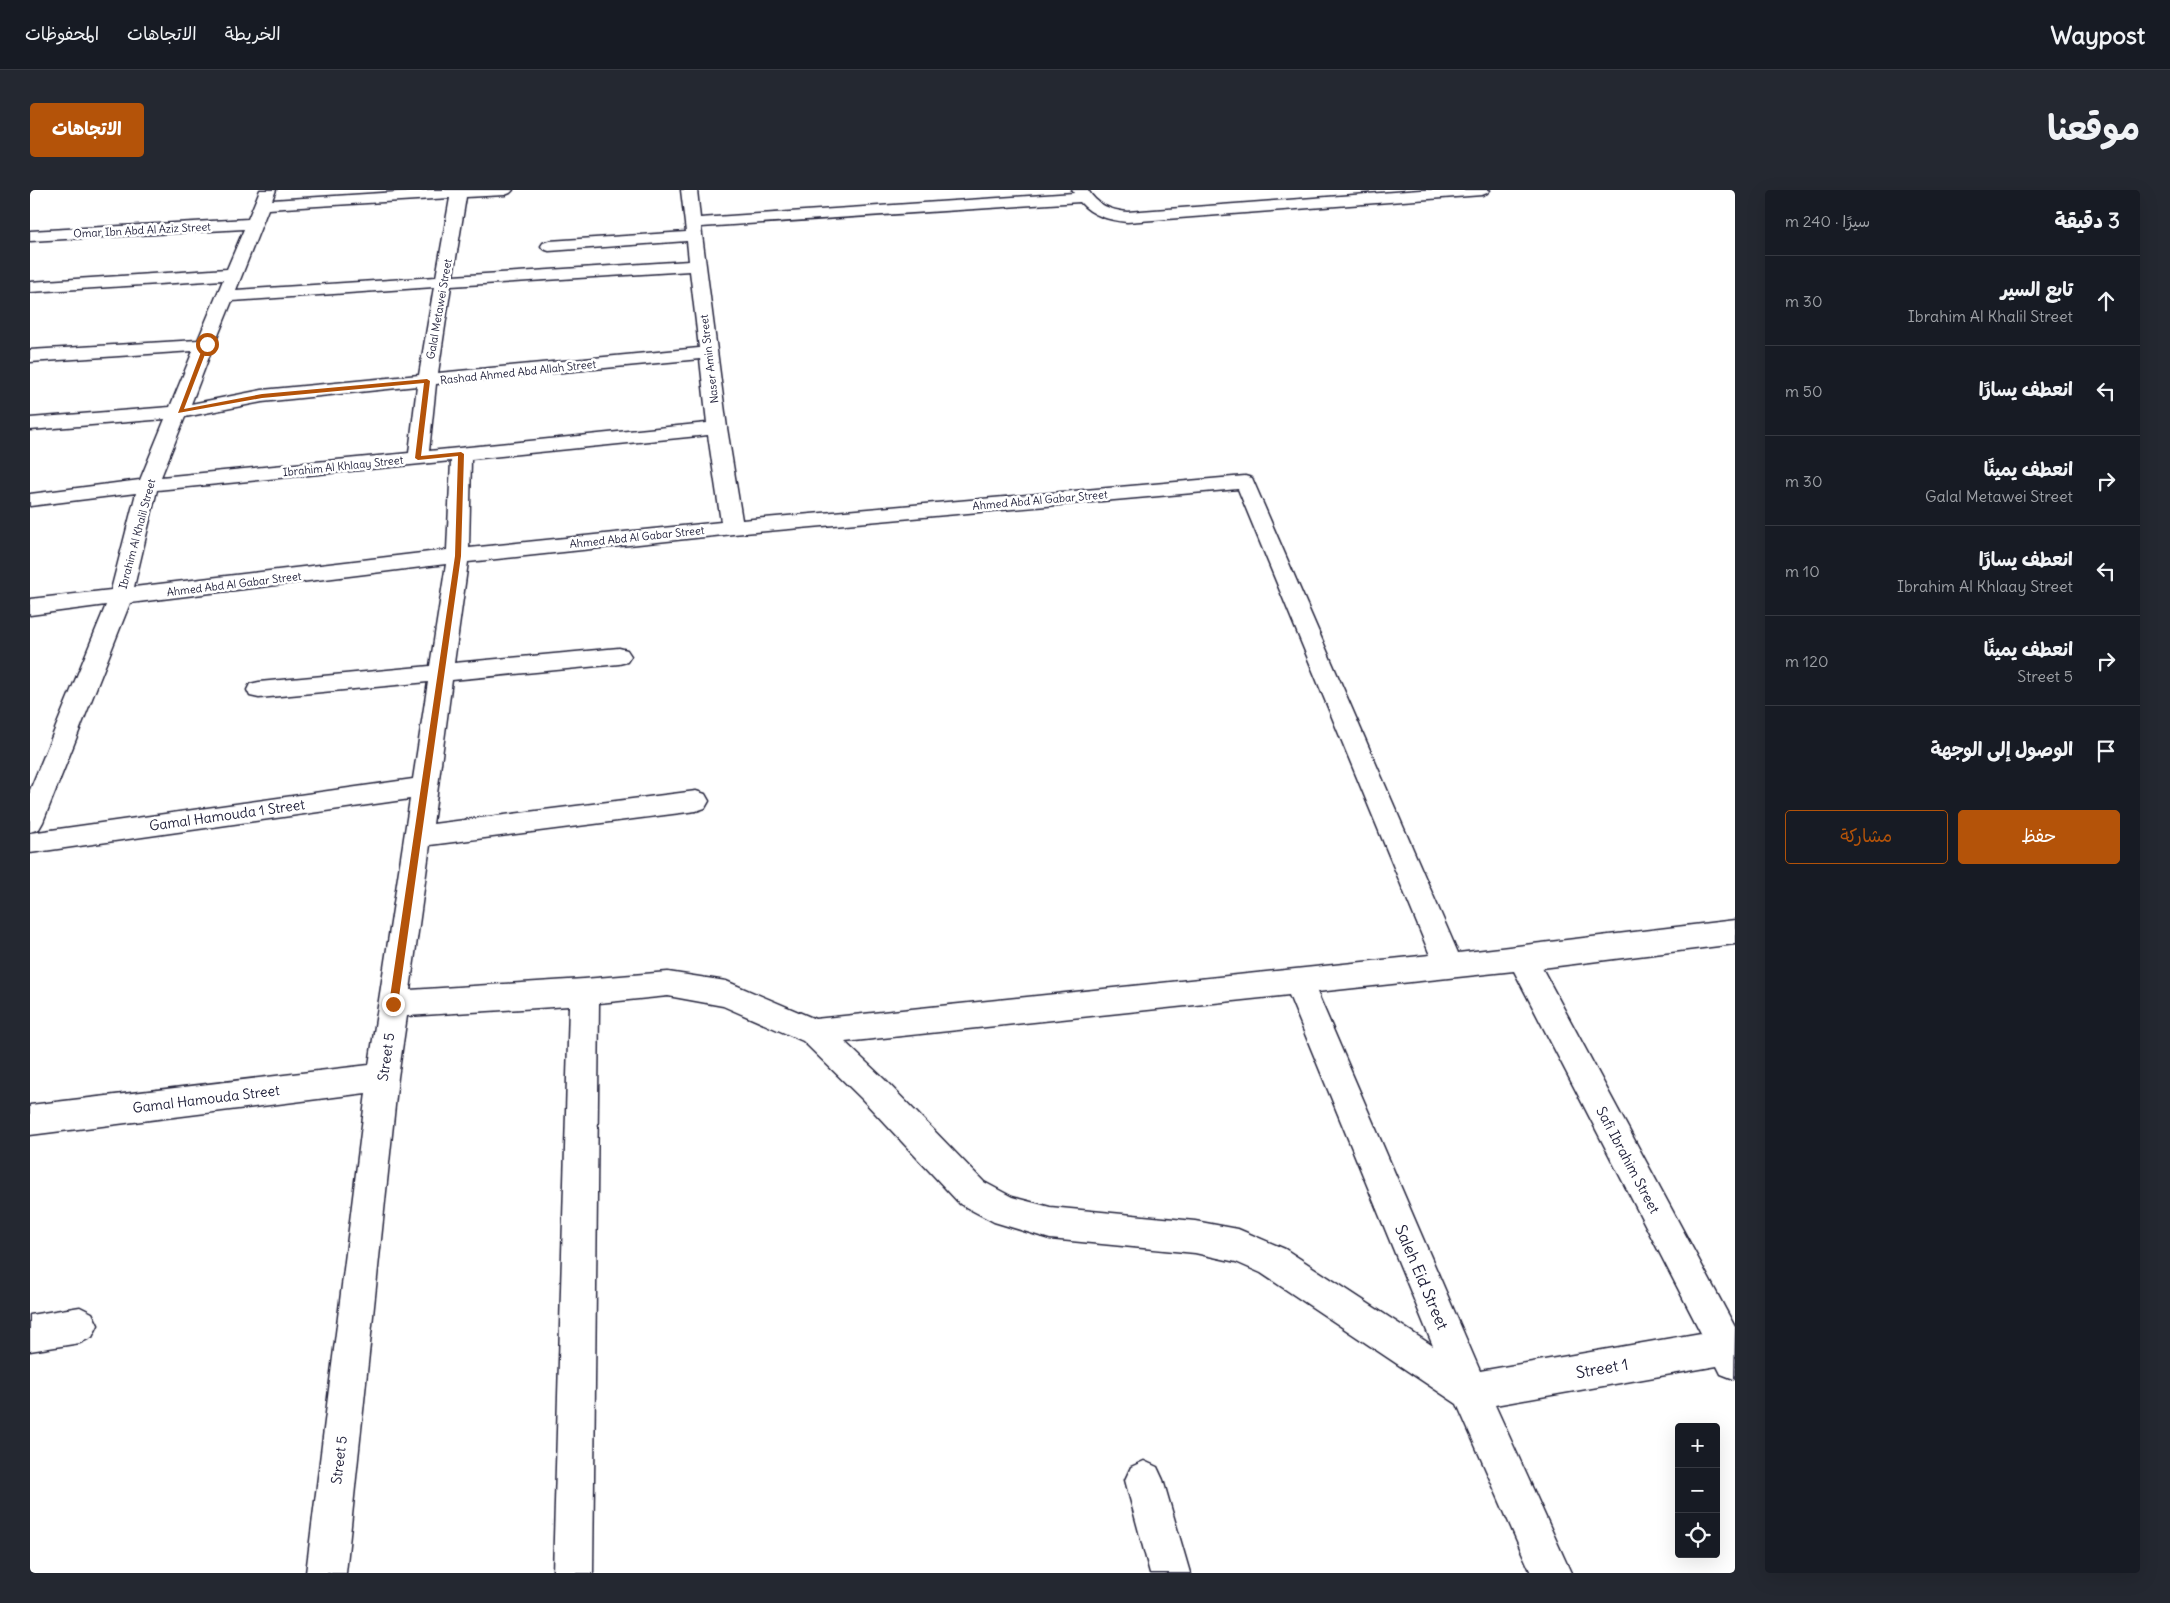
<!DOCTYPE html>
<html lang="ar">
<meta charset="utf-8">
<style>
:root{--surface:#171b24;--page:#242831;--text:#f1f3f6;--muted:#9ea1a6;--line:#363941;--accent:#b45309}
body{margin:0;font-family:Delius,"Playpen Sans Arabic",sans-serif;background:var(--page);color:var(--text);direction:rtl}
.controls{position:absolute;right:15px;bottom:15px;display:grid;overflow:hidden;border-radius:5px;box-shadow:0 5px 20px #0002}
.controls button{width:45px;height:45px;display:grid;place-items:center;padding:0;border:0;border-bottom:1px solid var(--line);background:var(--surface);color:var(--text);font:25px sans-serif}
.stop{position:absolute;width:15px;height:15px;margin:-11px;border:4px solid #b45309;border-radius:50%;background:#fff}
.stop.end{background:#b45309;border-color:#fff;box-shadow:0 1px 5px #0008}
.list{margin:0;padding:0;list-style:none}
h2{display:flex;justify-content:space-between;align-items:center;height:65px;margin:0;padding:0 20px;font-size:21px}
h2 small{font-size:16px;font-weight:400;color:var(--muted)}
.list li{display:grid;grid-template-columns:32px 1fr auto;gap:15px;align-items:center;box-sizing:border-box;height:90px;padding:0 20px;border-top:1px solid var(--line)}
.list b{display:block;font-size:19px;white-space:nowrap}
.list p{margin:0;font-size:16px;white-space:nowrap;color:var(--muted)}
.list em{font-size:16px;font-style:normal;color:var(--muted)}
.actions{display:flex;gap:10px;padding:15px 20px}
.actions a{flex:1;padding:11px 0;border:1px solid var(--accent);border-radius:5px;text-align:center;font-size:18px;color:var(--accent)}
.actions .main{background:var(--accent);color:#fff}
.icon{flex:none;width:28px;height:28px;fill:none;stroke:currentColor;stroke-width:2;stroke-linecap:round;stroke-linejoin:round}
.map{position:relative;flex:none;width:1705px;height:1383px;overflow:hidden;direction:ltr;border-radius:5px}
header{display:flex;align-items:center;gap:30px;box-sizing:border-box;height:70px;padding:0 25px;background:var(--surface);border-bottom:1px solid var(--line)}
header strong{font-size:24px}
nav{display:flex;gap:28px;margin-inline-start:auto;font-size:18px}
.intro{display:flex;align-items:center;justify-content:space-between;box-sizing:border-box;height:120px;padding:0 30px}
h1{margin:0;font-size:35px}
.button{padding:12px 22px;border-radius:5px;background:var(--accent);color:#fff;font-size:18px;font-weight:700}
main{display:flex;gap:30px;padding:0 30px}
aside{flex:1;background:var(--surface);border-radius:5px;box-shadow:0 5px 20px #0002}
.map>svg:first-child{display:block}
.lines{fill:none;stroke-linecap:round;stroke-linejoin:round}
.street-casing{stroke:#22223b;stroke-width:3}
.street{fill:#fff;fill-rule:evenodd}
.route{fill:#b45309}
.labels{text-anchor:middle;stroke-width:5;stroke-linejoin:round;paint-order:stroke}
.far-street-label{font-size:11px;fill:#22223b;stroke:#fff}
.street-label{font-size:14px;fill:#22223b;stroke:#fff}
.near-street-label{font-size:16px;fill:#22223b;stroke:#fff}
</style>
<header>
<strong>Waypost</strong>
<nav><a>الخريطة</a><a>الاتجاهات</a><a>المحفوظات</a></nav>
</header>
<div class="intro"><h1>موقعنا</h1><a class="button">الاتجاهات</a></div>
<main>
<aside>
<h2>3 دقيقة<small>سيرًا · 240 m</small></h2>
<ul class="list">
<li><svg class="icon" aria-label="ahead" viewBox="0 0 24 24"><path d="M12 20V5M6 11l6-6 6 6"/></svg><div><b>تابع السير</b><p>Ibrahim Al Khalil Street</p></div><em>30 m</em></li>
<li><svg class="icon" aria-label="left" viewBox="0 0 24 24"><path d="M17 20v-9H6M10 6l-5 5 5 5"/></svg><div><b>انعطف يسارًا</b></div><em>50 m</em></li>
<li><svg class="icon" aria-label="right" viewBox="0 0 24 24"><path d="M7 20v-9h11M14 6l5 5-5 5"/></svg><div><b>انعطف يمينًا</b><p>Galal Metawei Street</p></div><em>30 m</em></li>
<li><svg class="icon" aria-label="left" viewBox="0 0 24 24"><path d="M17 20v-9H6M10 6l-5 5 5 5"/></svg><div><b>انعطف يسارًا</b><p>Ibrahim Al Khlaay Street</p></div><em>10 m</em></li>
<li><svg class="icon" aria-label="right" viewBox="0 0 24 24"><path d="M7 20v-9h11M14 6l5 5-5 5"/></svg><div><b>انعطف يمينًا</b><p>Street 5</p></div><em>120 m</em></li>
<li><svg class="icon" aria-label="arrive" viewBox="0 0 24 24"><path d="M6 21V4h12l-3 4 3 4H6"/></svg><div><b>الوصول إلى الوجهة</b></div></li>
</ul>
<div class="actions"><a class="main">حفظ</a><a>مشاركة</a></div>
</aside>
<div class="map">
<svg width="1705" height="1383" viewBox="0 0 1705 1383">
<rect width="100%" height="100%" fill="#fff"/>
<filter id="ink" filterUnits="userSpaceOnUse"><feTurbulence type="fractalNoise" baseFrequency=".02" numOctaves="2"/><feDisplacementMap in="SourceGraphic" scale="10" xChannelSelector="R" yChannelSelector="G"/><feConvolveMatrix kernelMatrix="1 2 1 2 8 2 1 2 1" color-interpolation-filters="sRGB"/></filter>
<g filter="url(#ink)">
<g class="lines">
<defs>
<path id="street" d="M230,0H246L242,10L399,0H483L480,3L475,5L436,7L423,86L659,71L657,51L519,61L513,59L511,56L513,53L519,51L656,42L651,0H667L670,28L1044,3L1042,0H1058C1067,15 1080,20 1097,22L1390,0H1460L1457,3L1452,5L1097,32C1079,30 1062,26 1050,12L671,37L697,238L712,330L1215,286L1222,288L1428,763L1705,730V754L1512,778L1705,1137L1704,1189L1691,1184L1687,1176L1465,1215L1541,1383H1501L1427,1214L1231,1083L1206,1072L1165,1063L1020,1049L964,1032L930,1014L832,909L773,851L693,816L638,806L569,813L563,1383H523L539,816L377,826L368,887L316,1383H276L336,903L0,945V915L339,875L380,609L0,663V643L383,589L398,492L229,508L220,506L217,500L220,494L229,492L400,476L416,374L100,413L13,632L9,639L0,642V600L76,415L0,425V409L81,400L106,303L0,316V304L110,290L135,229L0,240V228L140,217L163,161L0,172V160L168,150L193,90L0,102V92L197,79L214,39L0,51V41L218,29ZM420,8L406,87L206,100L238,19ZM660,81L669,158L408,183L421,96ZM404,97L389,185L232,200L161,214L182,159L186,155L185,153L202,111ZM670,169L677,233L399,261L406,194ZM387,196L379,263L131,287L155,227L232,212ZM678,245L691,332L439,358L441,269ZM421,271L417,360L104,397L127,300ZM1208,299L1400,765L785,829L696,791L638,782L554,789L380,800L400,655L666,621L675,618L679,611L675,604L666,601L403,634L422,490L589,474L597,472L601,466L597,460L589,458L424,473L438,372L703,344ZM1484,781L1671,1143L1450,1181L1287,802ZM1259,805L1403,1156L1255,1059L1208,1039L1165,1031L1020,1017L982,1007L954,992L854,889L815,852Z
M50,1117L62,1123L68,1135L62,1147L50,1153L0,1161V1125Z
M1114,1271L1127,1277L1133,1290L1160,1383H1120L1095,1290L1101,1277Z"/>
</defs>
<use href="#street" class="street-casing"/>
<use href="#street" class="street"/>
</g>
</g>
<path class="route" d="M177,153L179,154L154,219L232,204L397,189L400,191L391,266L431,262L434,264L431,366L368,814L363,818L359,814L425,366L428,266L388,270L385,268L394,193L232,208L148,223L174,154Z"/>
<g class="labels">
<g class="far-street-label">
<text transform="translate(112 40) rotate(-3)" y="4">Omar Ibn Abd Al Aziz Street</text>
<text transform="translate(409 119) rotate(-80)" y="4">Galal Metawei Street</text>
<text transform="translate(679 169) rotate(-97)" y="4">Naser Amin Street</text>
<text transform="translate(488 182) rotate(-6)" y="4">Rashad Ahmed Abd Allah Street</text>
<text transform="translate(313 276) rotate(-6)" y="4">Ibrahim Al Khlaay Street</text>
<text transform="translate(1010 310) rotate(-5)" y="4">Ahmed Abd Al Gabar Street</text>
<text transform="translate(107 344) rotate(-75)" y="4">Ibrahim Al Khalil Street</text>
<text transform="translate(607 347) rotate(-6)" y="4">Ahmed Abd Al Gabar Street</text>
<text transform="translate(204 394) rotate(-7)" y="4">Ahmed Abd Al Gabar Street</text>
</g>
<g class="street-label">
<text transform="translate(197 625) rotate(-8)" y="5">Gamal Hamouda 1 Street</text>
<text transform="translate(356 867) rotate(-82)" y="5">Street 5</text>
<text transform="translate(176 909) rotate(-7)" y="5">Gamal Hamouda Street</text>
<text transform="translate(1598 970) rotate(62)" y="5">Safi Ibrahim Street</text>
<text transform="translate(309 1270) rotate(-83)" y="5">Street 5</text>
</g>
<g class="near-street-label">
<text transform="translate(1392 1087) rotate(67)" y="6">Saleh Eid Street</text>
<text transform="translate(1572 1178) rotate(-10)" y="6">Street 1</text>
</g>
</g>
</svg>
<div class="controls">
<button>+</button>
<button>−</button>
<button><svg class="icon" aria-label="locate" viewBox="0 0 24 24"><circle cx="12" cy="12" r="6"/><path d="M12 2v4M12 18v4M2 12h4M18 12h4"/></svg></button>
</div>
<div class="stop" style="left:177px;top:154px"></div>
<div class="stop end" style="left:363px;top:814px"></div>
</div>
</main>
